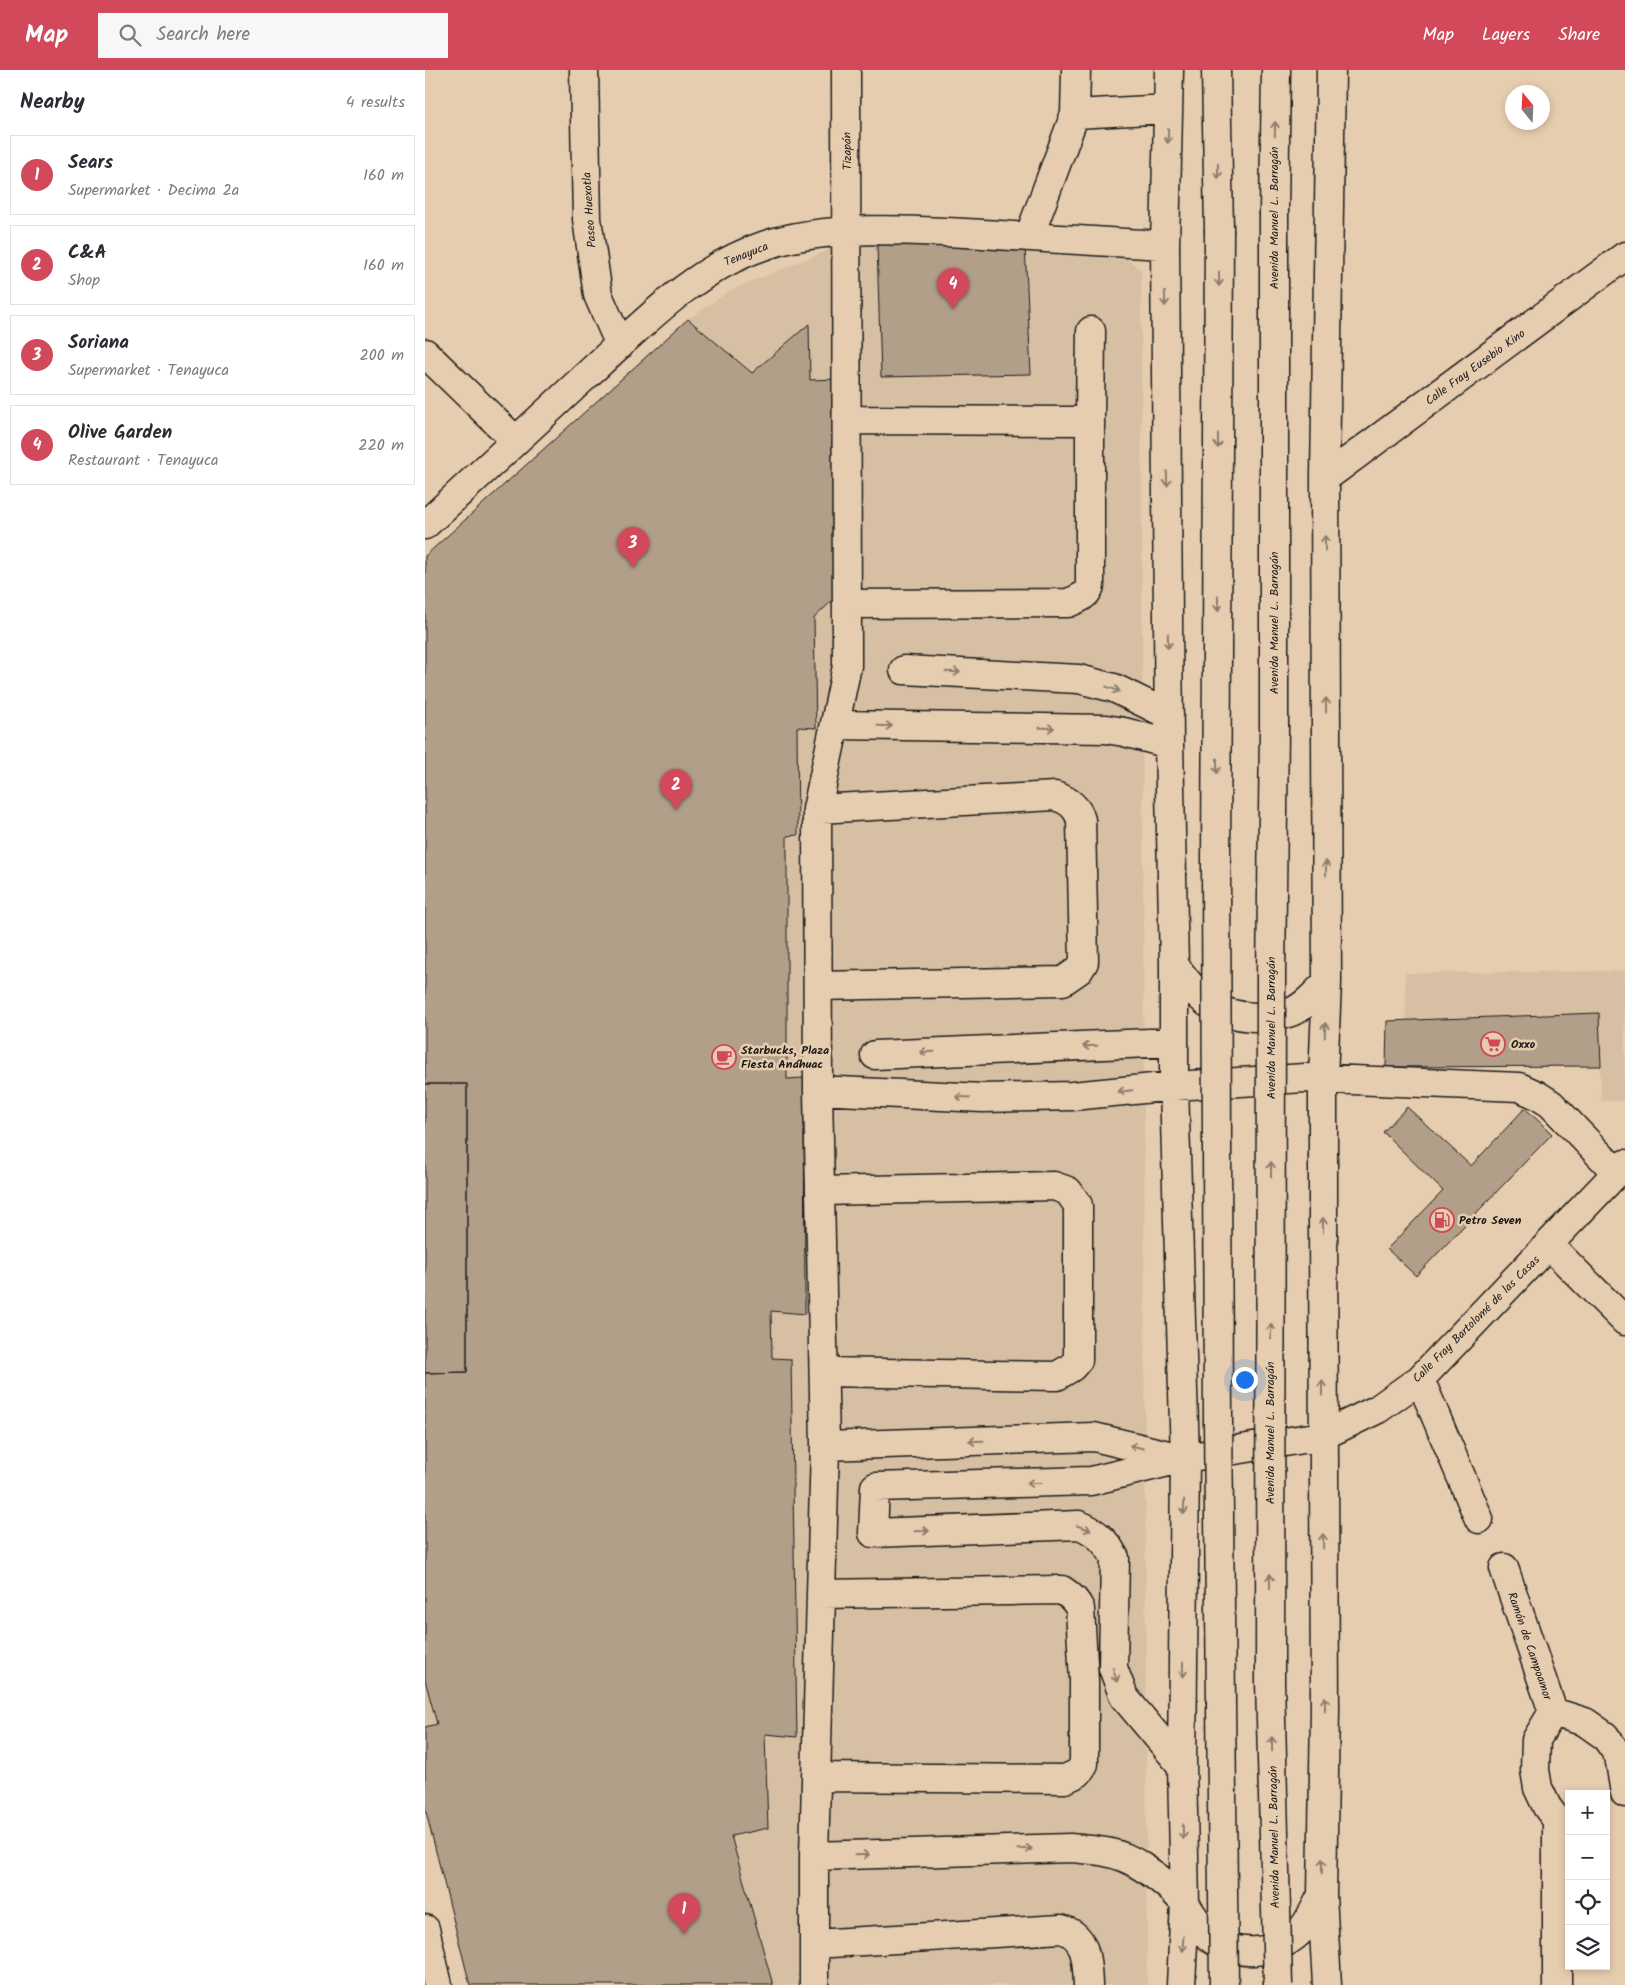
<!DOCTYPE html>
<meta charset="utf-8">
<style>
:root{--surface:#fff;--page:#f7f7f7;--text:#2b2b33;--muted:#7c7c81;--line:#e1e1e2;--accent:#d1495b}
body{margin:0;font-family:Kalam,sans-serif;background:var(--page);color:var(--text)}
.controls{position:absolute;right:15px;bottom:15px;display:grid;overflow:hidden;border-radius:0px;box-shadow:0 2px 8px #0003}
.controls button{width:45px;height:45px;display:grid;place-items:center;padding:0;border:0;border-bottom:1px solid var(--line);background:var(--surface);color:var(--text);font:25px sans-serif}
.compass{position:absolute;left:1080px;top:15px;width:45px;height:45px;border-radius:50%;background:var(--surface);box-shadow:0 2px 8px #0003;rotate:342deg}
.you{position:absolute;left:819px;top:1309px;width:18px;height:18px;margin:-12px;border:4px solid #fff;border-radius:50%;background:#1a73e8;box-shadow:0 0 0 8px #1a73e833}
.badge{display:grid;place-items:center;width:32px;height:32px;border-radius:50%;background:var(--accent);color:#fff;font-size:16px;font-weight:700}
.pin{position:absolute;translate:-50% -41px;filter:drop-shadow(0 1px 2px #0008)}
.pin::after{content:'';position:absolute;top:26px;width:18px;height:15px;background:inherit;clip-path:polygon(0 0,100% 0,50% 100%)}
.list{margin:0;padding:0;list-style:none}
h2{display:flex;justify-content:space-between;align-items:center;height:65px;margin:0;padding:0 20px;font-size:21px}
h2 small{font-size:16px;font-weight:400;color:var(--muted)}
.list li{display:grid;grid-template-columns:32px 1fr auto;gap:15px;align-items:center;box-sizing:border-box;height:80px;margin:0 10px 10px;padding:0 10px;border:1px solid var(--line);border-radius:0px}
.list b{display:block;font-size:19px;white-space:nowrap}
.list p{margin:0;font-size:16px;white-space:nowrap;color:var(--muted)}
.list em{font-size:16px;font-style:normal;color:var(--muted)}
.icon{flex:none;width:28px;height:28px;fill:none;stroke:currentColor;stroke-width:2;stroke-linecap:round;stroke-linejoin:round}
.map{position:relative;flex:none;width:1200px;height:1915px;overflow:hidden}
header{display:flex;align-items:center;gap:30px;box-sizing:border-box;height:70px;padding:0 25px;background:var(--accent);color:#fff}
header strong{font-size:24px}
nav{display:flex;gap:28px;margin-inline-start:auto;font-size:18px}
.search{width:350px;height:45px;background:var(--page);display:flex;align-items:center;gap:12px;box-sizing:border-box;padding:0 18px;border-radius:0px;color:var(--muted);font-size:19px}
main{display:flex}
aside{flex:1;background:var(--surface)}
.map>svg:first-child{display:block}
.built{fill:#d7bfa4}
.building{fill:#b19f89;stroke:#1c1c1c}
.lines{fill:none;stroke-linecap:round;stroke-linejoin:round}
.minor-casing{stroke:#1c1c1c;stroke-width:31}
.highway-casing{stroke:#1c1c1c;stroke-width:31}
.minor{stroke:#e7cdaf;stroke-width:28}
.highway{stroke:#e7cdaf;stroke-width:28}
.highway-bridge-casing{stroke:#1c1c1c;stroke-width:31;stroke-linecap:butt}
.highway-bridge{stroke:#e7cdaf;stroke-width:28}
.oneway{stroke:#8c7d6d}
.labels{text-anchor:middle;stroke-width:5;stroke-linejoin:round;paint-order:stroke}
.street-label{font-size:12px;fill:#1c1c1c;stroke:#e7cdaf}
.poi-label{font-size:12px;font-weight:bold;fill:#1c1c1c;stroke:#e7cdaf;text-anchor:start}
</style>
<header>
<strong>Map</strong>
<div class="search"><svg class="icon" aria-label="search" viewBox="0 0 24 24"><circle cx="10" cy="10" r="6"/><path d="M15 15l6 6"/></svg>Search here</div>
<nav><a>Map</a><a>Layers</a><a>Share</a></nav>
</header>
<main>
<aside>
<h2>Nearby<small>4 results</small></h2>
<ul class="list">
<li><span class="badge">1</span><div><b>Sears</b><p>Supermarket · Decima 2a</p></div><em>160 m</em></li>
<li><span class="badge">2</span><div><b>C&amp;A</b><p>Shop</p></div><em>160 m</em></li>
<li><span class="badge">3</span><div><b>Soriana</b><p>Supermarket · Tenayuca</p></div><em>200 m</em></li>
<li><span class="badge">4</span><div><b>Olive Garden</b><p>Restaurant · Tenayuca</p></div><em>220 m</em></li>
</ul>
</aside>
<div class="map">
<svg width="1200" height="1915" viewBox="0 0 1200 1915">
<rect width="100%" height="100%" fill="#e7cdaf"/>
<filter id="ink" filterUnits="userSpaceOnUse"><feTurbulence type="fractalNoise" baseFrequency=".02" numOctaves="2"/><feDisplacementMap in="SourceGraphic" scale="10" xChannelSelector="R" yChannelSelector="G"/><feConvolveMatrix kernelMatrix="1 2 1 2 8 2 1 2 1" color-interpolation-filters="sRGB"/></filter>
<g filter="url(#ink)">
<path class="built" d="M452,174L685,176L716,200L722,1915H45L0,1738V486L263,249L306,220L413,176Z
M1200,901V1031H1176L1174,943L981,951L980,903Z"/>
<path class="building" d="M452,174L600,175L606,304L456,307Z
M263,249L327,303L384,254L385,310L411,309V527L389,548L391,658L372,657L373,765L362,766V1009L379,1008L380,1244L346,1241L347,1288L366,1289L372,1667L340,1664L343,1758L306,1766L348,1915H45L0,1738V1657L12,1654L0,1610V1303L42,1302V1014H0V486Z
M1174,943L1176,996L961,997L962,951Z
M0,1014H42V1302L0,1303Z
M982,1037L1046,1096L1100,1038L1127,1064L991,1206L962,1179L1018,1121L958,1062Z"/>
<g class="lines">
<defs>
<path id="minor" d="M159,0L162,149L173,225L195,275
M651,0L650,44L743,39
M744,0L740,175L744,674L749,895V1016L760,1388L757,1696L760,1833L756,1915
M604,167L650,44
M0,283L90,370
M665,351L666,261
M900,408L1200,186
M0,455C55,404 110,353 165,302C219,253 268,200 338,176C400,154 492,160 558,164C618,168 679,172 740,175
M422,534L643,533C653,529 662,526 665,516V351L422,350
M479,600L654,609L689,618L744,645
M411,655L681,659L699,662L744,674
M392,739L630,726C643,730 652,736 656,750L659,892L654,900L638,911L393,916
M749,895C761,909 772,928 789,937C810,948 841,950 863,943C878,939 891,923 902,912
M450,985L748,972
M393,1020L558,1028L647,1026L749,1016L880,1008L1094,1017L1112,1025L1126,1034L1191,1102
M395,1121L629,1116L643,1121L653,1135V1290L647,1297L632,1306L399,1302
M1124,1175L1200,1251
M995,1309L1054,1449
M400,1376L669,1367L756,1388
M1079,1498L1128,1642L1111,1670L1110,1700L1113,1718L1122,1737L1132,1750V1915
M1128,1642L1160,1652L1180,1666L1194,1686L1200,1723
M757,1696L699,1627L688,1598L690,1488C682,1472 671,1461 654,1455L448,1463L450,1417L666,1411L760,1388L897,1366L953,1339L995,1309L1200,1094
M391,1707L640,1709L653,1703L659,1694V1611L655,1539C651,1530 645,1525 637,1520L396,1524
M389,1786L645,1778C669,1780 693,1781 714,1795C730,1805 749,1819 760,1834C769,1846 776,1861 788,1870C816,1889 856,1883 878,1858C886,1848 891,1836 897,1825
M0,1859L13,1915
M389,1874L636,1859C662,1865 662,1892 663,1915
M389,1915V1786L400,1376L393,1020L392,739L422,596L421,0
M902,1915L897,1825L900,1640L898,1147V1009L902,912L900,408L906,0"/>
<path id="highway" d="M791,0L794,160
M849,142L851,0"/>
</defs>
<use href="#minor" class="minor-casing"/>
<use href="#highway" class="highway-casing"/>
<use href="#minor" class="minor"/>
<use href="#highway" class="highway"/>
<defs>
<path id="highway-bridge" d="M849,142V659L846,907L845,1612L853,1915
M794,160L791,795L793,1351L799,1915"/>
</defs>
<use href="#highway-bridge" class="highway-bridge-casing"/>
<use href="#highway-bridge" class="highway-bridge"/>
</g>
<defs><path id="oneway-shaft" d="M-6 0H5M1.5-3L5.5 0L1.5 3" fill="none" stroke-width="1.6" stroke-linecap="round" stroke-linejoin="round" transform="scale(1.25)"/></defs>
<g class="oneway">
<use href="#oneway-shaft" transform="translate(850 59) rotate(-89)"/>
<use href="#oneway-shaft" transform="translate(743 66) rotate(92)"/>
<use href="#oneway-shaft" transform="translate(793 101) rotate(89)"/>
<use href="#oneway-shaft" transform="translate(794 209) rotate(90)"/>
<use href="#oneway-shaft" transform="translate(740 229) rotate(89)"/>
<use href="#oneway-shaft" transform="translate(793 371) rotate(90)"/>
<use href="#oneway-shaft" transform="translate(742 409) rotate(89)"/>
<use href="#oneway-shaft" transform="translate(900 473) rotate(-90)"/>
<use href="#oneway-shaft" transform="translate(793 534) rotate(90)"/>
<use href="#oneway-shaft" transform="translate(743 571) rotate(89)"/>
<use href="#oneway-shaft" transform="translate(528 602) rotate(2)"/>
<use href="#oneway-shaft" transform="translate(688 619) rotate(20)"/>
<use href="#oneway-shaft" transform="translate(901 635) rotate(-90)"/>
<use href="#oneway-shaft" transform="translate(460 656) rotate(1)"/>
<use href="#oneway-shaft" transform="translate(622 658) rotate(1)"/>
<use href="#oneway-shaft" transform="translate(792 696) rotate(90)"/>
<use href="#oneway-shaft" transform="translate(901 798) rotate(-90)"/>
<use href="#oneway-shaft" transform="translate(900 960) rotate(-88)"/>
<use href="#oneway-shaft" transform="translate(665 976) rotate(178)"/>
<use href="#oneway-shaft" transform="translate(502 982) rotate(178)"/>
<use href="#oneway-shaft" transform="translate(700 1021) rotate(174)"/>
<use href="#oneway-shaft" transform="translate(538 1027) rotate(-177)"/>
<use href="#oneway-shaft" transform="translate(846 1099) rotate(-90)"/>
<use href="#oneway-shaft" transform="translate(898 1155) rotate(-90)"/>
<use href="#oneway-shaft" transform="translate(846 1261) rotate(-90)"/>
<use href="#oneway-shaft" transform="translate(897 1318) rotate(-90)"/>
<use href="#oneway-shaft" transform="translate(551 1371) rotate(178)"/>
<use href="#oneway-shaft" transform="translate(712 1377) rotate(-167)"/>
<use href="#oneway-shaft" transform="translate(609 1413) rotate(178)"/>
<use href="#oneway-shaft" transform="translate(759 1437) rotate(90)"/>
<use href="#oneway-shaft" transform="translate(659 1458) rotate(19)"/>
<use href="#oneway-shaft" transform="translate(497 1461) rotate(-2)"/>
<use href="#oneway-shaft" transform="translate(898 1471) rotate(-91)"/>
<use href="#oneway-shaft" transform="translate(845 1511) rotate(-90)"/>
<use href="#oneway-shaft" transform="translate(758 1600) rotate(90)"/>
<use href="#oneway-shaft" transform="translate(690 1605) rotate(73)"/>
<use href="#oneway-shaft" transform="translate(900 1634) rotate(-90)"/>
<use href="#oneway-shaft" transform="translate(847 1674) rotate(-91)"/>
<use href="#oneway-shaft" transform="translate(758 1762) rotate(89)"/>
<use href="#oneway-shaft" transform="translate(600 1779) rotate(-2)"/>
<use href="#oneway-shaft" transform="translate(437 1785) rotate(-2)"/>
<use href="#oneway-shaft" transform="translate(897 1796) rotate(-89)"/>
<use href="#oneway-shaft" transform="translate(758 1874) rotate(92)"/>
</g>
</g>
<defs>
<symbol id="supermarket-ring" viewBox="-11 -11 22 22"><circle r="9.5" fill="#e7cdaf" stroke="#d1495b" stroke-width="1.5"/><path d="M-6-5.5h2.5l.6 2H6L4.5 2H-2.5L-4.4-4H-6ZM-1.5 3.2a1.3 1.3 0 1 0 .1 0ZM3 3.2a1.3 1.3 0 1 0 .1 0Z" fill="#d1495b"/></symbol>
<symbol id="cafe-ring" viewBox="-11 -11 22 22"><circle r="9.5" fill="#e7cdaf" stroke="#d1495b" stroke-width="1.5"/><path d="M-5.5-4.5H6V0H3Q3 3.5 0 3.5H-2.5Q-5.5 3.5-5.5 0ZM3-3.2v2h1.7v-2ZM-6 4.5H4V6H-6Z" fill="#d1495b"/></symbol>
<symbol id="fuel-ring" viewBox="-11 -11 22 22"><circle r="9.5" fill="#e7cdaf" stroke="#d1495b" stroke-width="1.5"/><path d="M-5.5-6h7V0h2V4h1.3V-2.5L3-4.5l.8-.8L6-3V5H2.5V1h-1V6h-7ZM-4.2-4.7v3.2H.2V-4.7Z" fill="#d1495b"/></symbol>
</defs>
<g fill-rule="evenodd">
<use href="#supermarket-ring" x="1054" y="960" width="28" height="28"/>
<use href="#cafe-ring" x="285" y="973" width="28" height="28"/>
<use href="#fuel-ring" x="1003" y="1136" width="28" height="28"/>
</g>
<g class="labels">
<g class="street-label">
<text transform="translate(422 81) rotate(-91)" y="4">Tizapán</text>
<text transform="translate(164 140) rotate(-94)" y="4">Paseo Huexotla</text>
<text transform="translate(849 148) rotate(-90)" y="4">Avenida Manuel L. Barragán</text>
<text transform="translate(321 184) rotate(-22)" y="4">Tenayuca</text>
<text transform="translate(1050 297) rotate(-36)" y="4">Calle Fray Eusebio Kino</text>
<text transform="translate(849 553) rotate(-90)" y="4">Avenida Manuel L. Barragán</text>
<text transform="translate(846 958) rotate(-90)" y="4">Avenida Manuel L. Barragán</text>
<text transform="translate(1051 1249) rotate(-45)" y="4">Calle Fray Bartolomé de las Casas</text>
<text transform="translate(845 1363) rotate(-90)" y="4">Avenida Manuel L. Barragán</text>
<text transform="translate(1105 1576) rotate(71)" y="4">Ramón de Campoamor</text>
<text transform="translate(849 1767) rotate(-91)" y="4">Avenida Manuel L. Barragán</text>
</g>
<g class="poi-label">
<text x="1086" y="978">Oxxo</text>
<text x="316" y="984">Starbucks, Plaza<tspan x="316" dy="14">Fiesta Anáhuac</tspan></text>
<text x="1034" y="1154">Petro Seven</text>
</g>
</g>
</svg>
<div class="controls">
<button>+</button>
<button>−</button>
<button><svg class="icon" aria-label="locate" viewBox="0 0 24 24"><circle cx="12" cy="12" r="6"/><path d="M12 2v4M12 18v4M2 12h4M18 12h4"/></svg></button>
<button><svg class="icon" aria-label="layers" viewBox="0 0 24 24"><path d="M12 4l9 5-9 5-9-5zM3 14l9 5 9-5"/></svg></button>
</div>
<svg class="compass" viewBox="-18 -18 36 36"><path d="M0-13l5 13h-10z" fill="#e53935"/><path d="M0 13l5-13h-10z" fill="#7c7c81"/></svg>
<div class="you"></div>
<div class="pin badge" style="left:259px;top:1864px">1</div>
<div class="pin badge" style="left:251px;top:740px">2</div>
<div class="pin badge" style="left:208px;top:498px">3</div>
<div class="pin badge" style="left:528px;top:239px">4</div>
</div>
</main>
